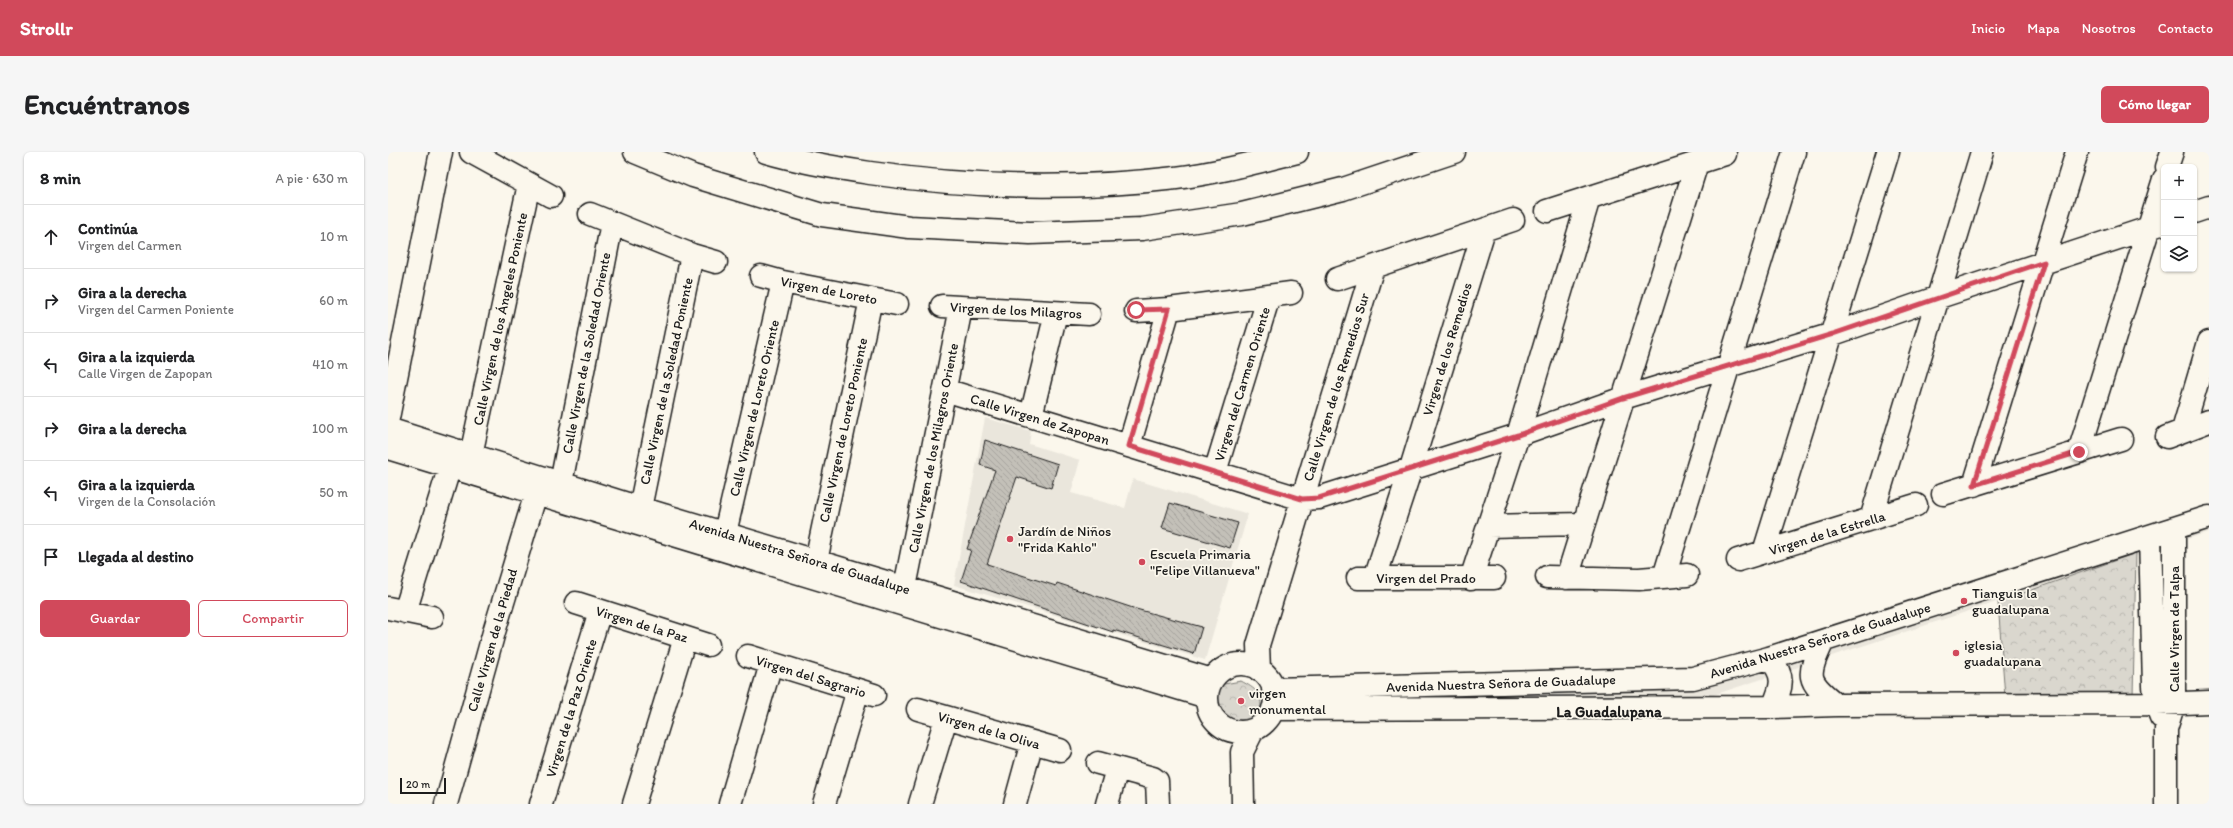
<!DOCTYPE html>
<html lang="es">
<meta charset="utf-8">
<style>
:root{--surface:#fff;--page:#f6f6f6;--text:#202124;--muted:#757577;--line:#e0e0e0;--accent:#d1495b}
body{margin:0;font-family:Itim,sans-serif;background:var(--page);color:var(--text)}
.controls{position:absolute;right:12px;top:12px;display:grid;overflow:hidden;border-radius:6px;box-shadow:0 1px 3px #0004}
.controls button{width:36px;height:36px;display:grid;place-items:center;padding:0;border:0;border-bottom:1px solid var(--line);background:var(--surface);color:var(--text);font:20px sans-serif}
.scale{position:absolute;left:12px;bottom:10px;width:46px;box-sizing:border-box;padding-left:4px;border:2px solid #1c1c1c;border-top:0;font-size:11px;line-height:14px;white-space:nowrap;color:#1c1c1c;-webkit-text-stroke:3px #fbf7ec;paint-order:stroke}
.stop{position:absolute;width:12px;height:12px;margin:-9px;border:3px solid #d1495b;border-radius:50%;background:#fff}
.stop.end{background:#d1495b;border-color:#fff;box-shadow:0 1px 4px #0008}
.list{margin:0;padding:0;list-style:none}
h2{display:flex;justify-content:space-between;align-items:center;height:52px;margin:0;padding:0 16px;font-size:17px}
h2 small{font-size:13px;font-weight:400;color:var(--muted)}
.list li{display:grid;grid-template-columns:26px 1fr auto;gap:12px;align-items:center;box-sizing:border-box;height:64px;padding:0 16px;border-top:1px solid var(--line)}
.list b{display:block;font-size:15px;white-space:nowrap}
.list p{margin:0;font-size:13px;white-space:nowrap;color:var(--muted)}
.list em{font-size:13px;font-style:normal;color:var(--muted)}
.actions{display:flex;gap:8px;padding:12px 16px}
.actions a{flex:1;padding:9px 0;border:1px solid var(--accent);border-radius:6px;text-align:center;font-size:14px;color:var(--accent)}
.actions .main{background:var(--accent);color:#fff}
.icon{flex:none;width:22px;height:22px;fill:none;stroke:currentColor;stroke-width:2;stroke-linecap:round;stroke-linejoin:round}
.map{position:relative;flex:none;width:1821px;height:652px;overflow:hidden;border-radius:6px}
header{display:flex;align-items:center;gap:24px;box-sizing:border-box;height:56px;padding:0 20px;background:var(--accent);color:#fff}
header strong{font-size:19px}
nav{display:flex;gap:22px;margin-inline-start:auto;font-size:14px}
.intro{display:flex;align-items:center;justify-content:space-between;box-sizing:border-box;height:96px;padding:0 24px}
h1{margin:0;font-size:28px}
.button{padding:10px 18px;border-radius:6px;background:var(--accent);color:#fff;font-size:14px;font-weight:700}
main{display:flex;gap:24px;padding:0 24px}
aside{flex:1;background:var(--surface);border-radius:6px;box-shadow:0 1px 3px #0004}
.map>svg:first-child{display:block}
.built{fill:#eae6dc}
.forest{fill:url(#forest-crowns);stroke:#7b7a75}
.building{fill:url(#building-back-hatch);stroke:#1c1c1c}
.lines{fill:none;stroke-linecap:round;stroke-linejoin:round}
.minor-casing{stroke:#1c1c1c;stroke-width:25}
.highway-casing{stroke:#1c1c1c;stroke-width:25}
.minor{stroke:#fbf7ec;stroke-width:22}
.highway{stroke:#fbf7ec;stroke-width:22}
.route{stroke:#d1495b;stroke-width:5}
.poi-dot{fill:#d1495b;stroke:#fbf7ec;stroke-width:1.5}
.labels{text-anchor:middle;stroke-width:3.5;stroke-linejoin:round;paint-order:stroke}
.street-label{font-size:14px;fill:#1c1c1c;stroke:#fbf7ec}
.poi-label{font-size:14px;fill:#1c1c1c;stroke:#fbf7ec;text-anchor:start}
.neighbourhood-label{font-size:15px;font-weight:bold;fill:#1c1c1c;stroke:#fbf7ec}
</style>
<header>
<strong>Strollr</strong>
<nav><a>Inicio</a><a>Mapa</a><a>Nosotros</a><a>Contacto</a></nav>
</header>
<div class="intro"><h1>Encuéntranos</h1><a class="button">Cómo llegar</a></div>
<main>
<aside>
<h2>8 min<small>A pie · 630 m</small></h2>
<ul class="list">
<li><svg class="icon" aria-label="ahead" viewBox="0 0 24 24"><path d="M12 20V5M6 11l6-6 6 6"/></svg><div><b>Continúa</b><p>Virgen del Carmen</p></div><em>10 m</em></li>
<li><svg class="icon" aria-label="right" viewBox="0 0 24 24"><path d="M7 20v-9h11M14 6l5 5-5 5"/></svg><div><b>Gira a la derecha</b><p>Virgen del Carmen Poniente</p></div><em>60 m</em></li>
<li><svg class="icon" aria-label="left" viewBox="0 0 24 24"><path d="M17 20v-9H6M10 6l-5 5 5 5"/></svg><div><b>Gira a la izquierda</b><p>Calle Virgen de Zapopan</p></div><em>410 m</em></li>
<li><svg class="icon" aria-label="right" viewBox="0 0 24 24"><path d="M7 20v-9h11M14 6l5 5-5 5"/></svg><div><b>Gira a la derecha</b></div><em>100 m</em></li>
<li><svg class="icon" aria-label="left" viewBox="0 0 24 24"><path d="M17 20v-9H6M10 6l-5 5 5 5"/></svg><div><b>Gira a la izquierda</b><p>Virgen de la Consolación</p></div><em>50 m</em></li>
<li><svg class="icon" aria-label="arrive" viewBox="0 0 24 24"><path d="M6 21V4h12l-3 4 3 4H6"/></svg><div><b>Llegada al destino</b></div></li>
</ul>
<div class="actions"><a class="main">Guardar</a><a>Compartir</a></div>
</aside>
<div class="map">
<svg width="1821" height="652" viewBox="0 0 1821 652">
<defs>
<pattern id="forest-crowns" width="20" height="18" patternUnits="userSpaceOnUse"><rect width="20" height="18" fill="#dad7ce"/><path d="M2 6a3 3 0 1 1 6 0M12 15a3 3 0 1 1 6 0" fill="none" stroke="#bab8b0"/></pattern>
<pattern id="building-back-hatch" width="6" height="6" patternUnits="userSpaceOnUse"><rect width="6" height="6" fill="#c3c0b8"/><path d="M-1 5l2 2M0 0l6 6M5-1l2 2" fill="none" stroke="#a7a49e"/></pattern>
</defs>
<rect width="100%" height="100%" fill="#fbf7ec"/>
<filter id="ink" filterUnits="userSpaceOnUse"><feTurbulence type="fractalNoise" baseFrequency=".025" numOctaves="2"/><feDisplacementMap in="SourceGraphic" scale="8" xChannelSelector="R" yChannelSelector="G"/><feConvolveMatrix kernelMatrix="1 2 1 2 8 2 1 2 1" color-interpolation-filters="sRGB"/></filter>
<g filter="url(#ink)">
<path class="built" d="M597,266L643,279L641,292L692,308L683,341L737,356L745,327L860,362L817,508L566,433Z
M1821,357V380L1310,548L897,549L1310,525Z"/>
<path class="forest" d="M1748,401L1745,545H1617L1610,450Z
M853,529C868,537 874,541 873,560C854,573 839,570 824,552L825,540L836,532Z"/>
<path class="building" d="M597,288L670,312L663,336L629,325L599,412L668,434L669,431L748,457L814,475L806,502L725,478V480L573,429L583,398L579,397L607,318L592,313Z
M782,351L850,371L842,396L774,376Z"/>
<g class="lines">
<defs>
<path id="minor" d="M83,0L163,44
M1779,15L1784,0
M1159,59L1337,2
M1806,60L1821,55
M202,62L304,103L328,110
M373,124L395,130L509,152
M949,127L1125,68
M554,154L701,162
M748,159L781,157L903,141
M557,238L914,347L931,346L1130,283L1235,246L1445,182L1551,145L1776,71
M643,264L668,161
M0,266L53,0
M0,277L252,356L824,528
M1795,278L1821,190
M1779,285L1821,269
M741,294L781,157
M0,296L819,545
M1691,300L1776,27
M83,303L141,32
M827,320L881,144
M173,331L224,71
M1586,333L1689,0
M1555,342L1733,287
M252,356L304,103
M1483,367L1594,0
M1101,374L1196,372
M337,381L395,130
M1762,384L1766,534L1768,552L1773,565
M1376,400L1500,0
M1350,408L1528,353
M428,409L483,147
M1159,425L1251,427L1299,423
M1276,425L1406,0
M970,426H1106
M987,426L1023,316L1096,78
M1179,426L1309,11
M1083,427L1130,283L1201,46
M517,435L573,156
M188,451L320,493
M0,456L44,465
M17,460L62,314
M1435,489C1419,524 1417,528 1449,553
M360,504L486,543
M1381,506C1398,524 1394,534 1385,555
M819 546a34 34 0 1 1 68 0a34 34 0 1 1-68 0Z
M871,518L870,493L985,115
M885,537L1305,526L1381,506L1821,365
M530,557L672,598
M885,557L1385,555L1449,553L1768,552L1821,550
M710,611L765,626L769,629L770,652
M58,652L106,480L152,328
M153,652L212,459
M246,652L297,486
M342,652L383,512
M436,652L470,538
M532,652L558,566
M627,652L644,590
M719,652L729,617
M855,652L854,600L865,578
M1778,652V577L1786,551V376"/>
<path id="highway" d="M247,0L305,24L434,63L521,75L642,81L754,77L854,62L955,37L1066,0
M378,0C412,10 448,16 482,21C584,36 686,38 788,26C829,21 869,10 909,0"/>
</defs>
<use href="#minor" class="minor-casing"/>
<use href="#highway" class="highway-casing"/>
<use href="#minor" class="minor"/>
<use href="#highway" class="highway"/>
</g>
</g>
<g class="lines" filter="url(#ink)">
<path class="route" d="M748,158L781,157L741,294L914,347L931,346L1130,283L1235,246L1445,182L1656,110L1586,333L1691,300"/>
</g>
<g class="poi-dot">
<circle cx="622" cy="387" r="4"/>
<circle cx="754" cy="410" r="4"/>
<circle cx="1576" cy="449" r="4"/>
<circle cx="1568" cy="501" r="4"/>
<circle cx="853" cy="549" r="4"/>
</g>
<g class="labels">
<g class="street-label">
<text transform="translate(441 138) rotate(11)" y="5">Virgen de Loreto</text>
<text transform="translate(628 158) rotate(3)" y="5">Virgen de los Milagros</text>
<text transform="translate(112 167) rotate(-78)" y="5">Calle Virgen de los Ángeles Poniente</text>
<text transform="translate(1059 197) rotate(-73)" y="5">Virgen de los Remedios</text>
<text transform="translate(198 201) rotate(-79)" y="5">Calle Virgen de la Soledad Oriente</text>
<text transform="translate(278 229) rotate(-78)" y="5">Calle Virgen de la Soledad Poniente</text>
<text transform="translate(854 232) rotate(-73)" y="5">Virgen del Carmen Oriente</text>
<text transform="translate(948 235) rotate(-73)" y="5">Calle Virgen de los Remedios Sur</text>
<text transform="translate(366 256) rotate(-77)" y="5">Calle Virgen de Loreto Oriente</text>
<text transform="translate(652 267) rotate(17)" y="5">Calle Virgen de Zapopan</text>
<text transform="translate(455 278) rotate(-78)" y="5">Calle Virgen de Loreto Poniente</text>
<text transform="translate(545 296) rotate(-79)" y="5">Calle Virgen de los Milagros Oriente</text>
<text transform="translate(1439 381) rotate(-17)" y="5">Virgen de la Estrella</text>
<text transform="translate(412 404) rotate(17)" y="5">Avenida Nuestra Señora de Guadalupe</text>
<text x="1038" y="431">Virgen del Prado</text>
<text transform="translate(254 472) rotate(17)" y="5">Virgen de la Paz</text>
<text transform="translate(1786 477) rotate(-90)" y="5">Calle Virgen de Talpa</text>
<text transform="translate(104 488) rotate(-74)" y="5">Calle Virgen de la Piedad</text>
<text transform="translate(1432 488) rotate(-17)" y="5">Avenida Nuestra Señora de Guadalupe</text>
<text transform="translate(423 524) rotate(17)" y="5">Virgen del Sagrario</text>
<text transform="translate(1113 531) rotate(-2)" y="5">Avenida Nuestra Señora de Guadalupe</text>
<text transform="translate(183 556) rotate(-73)" y="5">Virgen de la Paz Oriente</text>
<text transform="translate(601 578) rotate(16)" y="5">Virgen de la Oliva</text>
</g>
<g class="poi-label">
<text x="630" y="384">Jardín de Niños<tspan x="630" dy="16">"Frida Kahlo"</tspan></text>
<text x="762" y="407">Escuela Primaria<tspan x="762" dy="16">"Felipe Villanueva"</tspan></text>
<text x="1584" y="446">Tianguis la<tspan x="1584" dy="16">guadalupana</tspan></text>
<text x="1576" y="498">iglesia<tspan x="1576" dy="16">guadalupana</tspan></text>
<text x="861" y="546">virgen<tspan x="861" dy="16">monumental</tspan></text>
</g>
<g class="neighbourhood-label">
<text x="1221" y="565">La Guadalupana</text>
</g>
</g>
</svg>
<div class="controls">
<button>+</button>
<button>−</button>
<button><svg class="icon" aria-label="layers" viewBox="0 0 24 24"><path d="M12 4l9 5-9 5-9-5zM3 14l9 5 9-5"/></svg></button>
</div>
<div class="scale">20 m</div>
<div class="stop" style="left:748px;top:158px"></div>
<div class="stop end" style="left:1691px;top:300px"></div>
</div>
</main>
